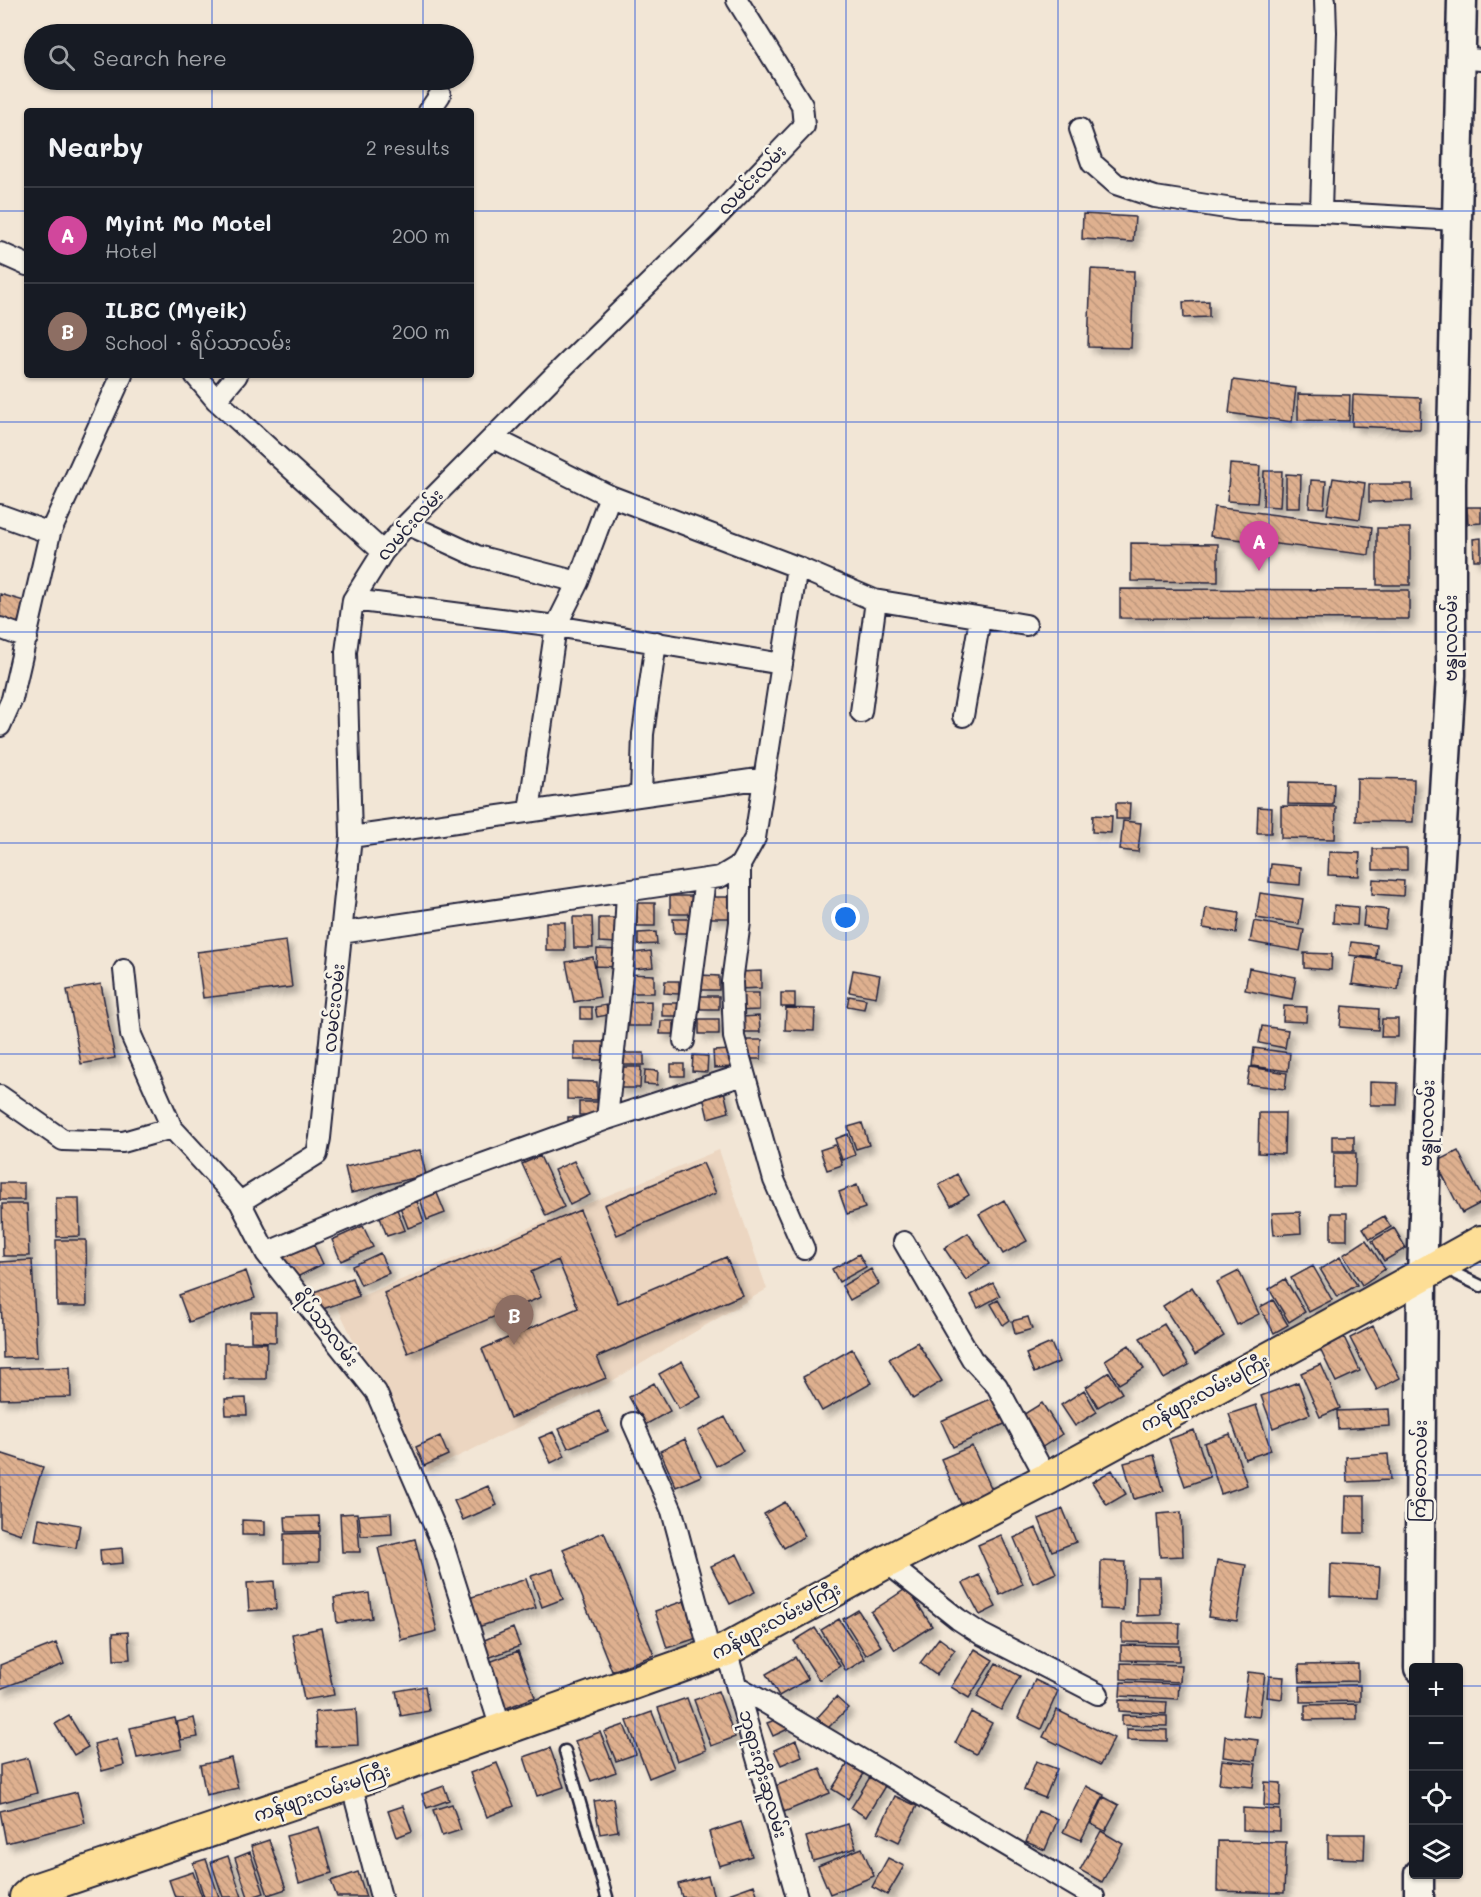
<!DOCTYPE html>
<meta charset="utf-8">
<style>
:root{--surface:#171b24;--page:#242831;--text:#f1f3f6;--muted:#9ea1a6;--line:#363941;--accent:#1a73e8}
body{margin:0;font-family:Mali,"Noto Sans Myanmar",sans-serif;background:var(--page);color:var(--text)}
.controls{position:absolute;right:18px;bottom:18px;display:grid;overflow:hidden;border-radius:6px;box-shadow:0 2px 4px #0004}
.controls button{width:54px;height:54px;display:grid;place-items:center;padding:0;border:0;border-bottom:2px solid var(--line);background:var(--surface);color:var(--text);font:30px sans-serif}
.you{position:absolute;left:846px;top:918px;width:21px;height:21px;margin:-15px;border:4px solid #fff;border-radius:50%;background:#1a73e8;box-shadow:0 0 0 9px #1a73e833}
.badge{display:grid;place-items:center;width:39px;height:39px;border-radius:50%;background:var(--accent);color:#fff;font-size:20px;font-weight:700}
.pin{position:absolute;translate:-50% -50px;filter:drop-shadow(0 2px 3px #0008)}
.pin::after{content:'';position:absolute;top:32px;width:21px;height:18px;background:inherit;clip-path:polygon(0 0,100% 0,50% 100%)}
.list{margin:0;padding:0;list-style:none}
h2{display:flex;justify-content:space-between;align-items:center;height:78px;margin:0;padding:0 24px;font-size:26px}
h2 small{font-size:20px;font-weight:400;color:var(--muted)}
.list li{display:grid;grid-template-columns:39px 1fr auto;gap:18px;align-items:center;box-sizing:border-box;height:96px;padding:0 24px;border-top:2px solid var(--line)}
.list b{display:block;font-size:22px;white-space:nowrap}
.list p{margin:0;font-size:20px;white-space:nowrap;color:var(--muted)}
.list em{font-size:20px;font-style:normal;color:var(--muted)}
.icon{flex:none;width:33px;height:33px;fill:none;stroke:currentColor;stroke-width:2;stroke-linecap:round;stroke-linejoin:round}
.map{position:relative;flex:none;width:1481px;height:1897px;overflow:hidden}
.search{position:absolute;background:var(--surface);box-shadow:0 2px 4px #0004;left:24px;top:24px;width:450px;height:66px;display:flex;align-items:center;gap:15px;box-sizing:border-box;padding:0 21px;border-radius:33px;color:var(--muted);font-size:22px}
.panel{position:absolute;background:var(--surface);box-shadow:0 2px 4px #0004;left:24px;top:108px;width:450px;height:270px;border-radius:6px}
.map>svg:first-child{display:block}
.built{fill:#ecd6c1}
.building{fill:url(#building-back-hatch);stroke:#22223b;stroke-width:1.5;filter:url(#shadow)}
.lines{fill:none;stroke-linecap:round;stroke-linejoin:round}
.lane-casing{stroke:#22223b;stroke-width:15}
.street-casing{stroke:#22223b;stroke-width:24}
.secondary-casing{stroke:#22223b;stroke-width:33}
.primary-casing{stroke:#22223b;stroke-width:36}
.lane{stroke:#f7f3e8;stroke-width:10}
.street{stroke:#f7f3e8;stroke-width:20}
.secondary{stroke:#f7f3e8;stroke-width:28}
.primary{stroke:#fdde96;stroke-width:32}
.grid{fill:none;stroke:#1d4ed8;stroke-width:1.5;stroke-opacity:0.55}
.labels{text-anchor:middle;stroke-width:5;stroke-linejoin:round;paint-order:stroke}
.street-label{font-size:18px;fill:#22223b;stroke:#f7f3e8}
</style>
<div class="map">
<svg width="1481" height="1897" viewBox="0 0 1481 1897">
<defs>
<pattern id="building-back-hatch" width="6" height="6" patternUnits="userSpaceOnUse" patternTransform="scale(1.5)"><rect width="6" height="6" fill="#deb08f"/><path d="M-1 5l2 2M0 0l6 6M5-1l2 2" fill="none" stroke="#be977c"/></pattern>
<filter id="shadow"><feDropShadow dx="5.5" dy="5.5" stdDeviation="3" flood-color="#0004"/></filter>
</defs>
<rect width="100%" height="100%" fill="#f2e6d6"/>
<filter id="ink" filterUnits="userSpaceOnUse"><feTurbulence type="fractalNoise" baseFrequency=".0167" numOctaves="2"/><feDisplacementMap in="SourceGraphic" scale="12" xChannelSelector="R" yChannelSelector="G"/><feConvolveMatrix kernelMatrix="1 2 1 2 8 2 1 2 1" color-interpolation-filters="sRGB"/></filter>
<g filter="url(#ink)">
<path class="built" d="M719,1150L767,1289L607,1384L418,1476L337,1306Z"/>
<path class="building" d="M1083,214L1135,217L1133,242L1082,239Z
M1091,269L1134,271L1131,348L1088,347Z
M1209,301V317L1184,318L1183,302Z
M1233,380L1296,388L1292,422L1229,413Z
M1298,394L1350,395L1349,421L1298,420Z
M1353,395L1421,398L1420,429L1352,426Z
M1230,464L1260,466L1257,503L1227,501Z
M1264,471H1282L1280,507L1263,506Z
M1286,474L1301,475L1300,508H1286Z
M1333,478L1365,483L1360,519L1327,514Z
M1311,480L1326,481L1324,508L1309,507Z
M1369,484H1412V501L1369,502Z
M1214,507L1372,527L1369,555L1210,536Z
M1467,507H1481V523L1468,524Z
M1377,528H1410V585H1377Z
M1481,538V560H1474L1473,539Z
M1131,543L1218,544V582L1131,581Z
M1120,589L1409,590V619L1120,618Z
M0,594L24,601L18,624L0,620Z
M1357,778L1414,779L1413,822L1356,821Z
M1289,782L1334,783L1333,805L1288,804Z
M1116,803H1130L1129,819H1116Z
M1281,806L1336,807L1335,839L1281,838Z
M1258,807L1272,808L1271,833H1257Z
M1093,815L1112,816L1111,833L1092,832Z
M1123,821L1141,823L1138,852L1120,850Z
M1373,849H1407V870H1373Z
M1329,852L1360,853L1359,876L1328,875Z
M1271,864L1301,867L1300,885L1269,882Z
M1373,879L1404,881L1403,896L1372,894Z
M1260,893L1303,899L1299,924L1256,918Z
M670,896H696V914H670Z
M710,897H733V918H710Z
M637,903H655V926H637Z
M1334,905L1358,907L1357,925L1333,923Z
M1365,907L1388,910L1385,929L1363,926Z
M1206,908L1239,913L1236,933L1203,928Z
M573,917H592L593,948H574Z
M599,918H617V943L599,942Z
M673,919H690V933H674Z
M1254,921L1304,930L1300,951L1250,942Z
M546,922H565V951H546Z
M656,932L657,944L638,945V933Z
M286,941L292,987L203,998L197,952Z
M1351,942L1377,945L1376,958L1349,955Z
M597,949L618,950V967L596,966Z
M651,951L653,967L635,969L633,953Z
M1304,953L1332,954L1331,970L1304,968Z
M593,957L600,997L574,1002L566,962Z
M1356,957L1401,963L1398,990L1352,984Z
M1249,968L1296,977L1292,999L1245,990Z
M853,970L880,975L876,997L849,992Z
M761,971V988L739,989L738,972Z
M626,974L654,975V993H626Z
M701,975L719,976V990H700Z
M665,981H679V994L664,993Z
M101,984L115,1058L81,1064L67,990Z
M735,993H759V1010L735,1011Z
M781,993H795V1007H781Z
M700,996H719V1009H700Z
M849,996L866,999L864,1009L847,1006Z
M651,1001V1026H621V1002Z
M662,1003H678V1016H662Z
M606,1005L608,1015L597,1017L595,1007Z
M1284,1006L1307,1007L1306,1022L1283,1021Z
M1342,1006L1379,1009L1378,1030L1340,1027Z
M580,1007H592V1019H580Z
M786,1008L815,1009L814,1031L785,1030Z
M759,1016L760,1032H740V1017Z
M699,1019H719V1034H699Z
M1382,1019H1398V1037H1381Z
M661,1021H674V1034H660Z
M1262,1026L1288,1030L1285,1048L1259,1043Z
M740,1040H762L761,1059H740Z
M574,1042H607V1060H574Z
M1254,1048L1290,1053L1288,1071L1252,1066Z
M732,1050L733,1067L714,1068L713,1051Z
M620,1053H644V1065H620Z
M693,1055L708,1056L707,1072L692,1071Z
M671,1064H684V1076H671Z
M617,1067H641L640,1088H617Z
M1250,1067L1287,1073L1285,1089L1247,1084Z
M645,1070L658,1071L657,1085L644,1084Z
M567,1081L597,1082V1100L567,1099Z
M1370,1082L1398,1083L1397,1105H1370Z
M723,1087L729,1112L708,1118L702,1092Z
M579,1102H601V1115H579Z
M1259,1113H1285L1284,1154L1258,1153Z
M568,1117H583V1126H568Z
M862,1123L869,1145L856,1149L848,1127Z
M848,1134L855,1155L842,1160L835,1139Z
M1332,1136H1354V1151H1332Z
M835,1145L842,1165L827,1170L820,1150Z
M420,1150L426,1175L351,1193L345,1167Z
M1458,1151L1481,1196V1203L1462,1213L1436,1162Z
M1334,1153H1356L1355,1187H1333Z
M540,1156L564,1207L546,1216L522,1164Z
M574,1161L590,1195L570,1205L554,1170Z
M703,1163L716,1193L617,1235L604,1205Z
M957,1174L969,1195L951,1206L939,1185Z
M0,1183H24V1200H0Z
M857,1185L865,1208L847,1214L839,1192Z
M437,1193L445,1213L427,1220L420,1199Z
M56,1198H79L80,1236L57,1237Z
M1004,1200L1027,1241L1003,1254L979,1214Z
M417,1201L424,1222L408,1228L400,1207Z
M2,1204H27L29,1256H3Z
M397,1209L405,1230L387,1236L379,1215Z
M580,1210L618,1303L726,1257L742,1295L597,1357L606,1378L510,1418L482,1349L578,1308L558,1260L531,1272L541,1297L408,1353L384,1293Z
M1300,1212L1301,1233L1274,1235L1272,1213Z
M1331,1213H1347V1240H1331Z
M1384,1216L1391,1227L1370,1239L1363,1228Z
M363,1226L373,1247L341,1261L332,1240Z
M1394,1228L1406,1248L1384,1261L1372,1241Z
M968,1233L989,1264L966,1280L944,1248Z
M56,1240H86L87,1306H57Z
M1366,1240L1385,1269L1362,1285L1343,1255Z
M312,1241L323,1264L291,1280L279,1258Z
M380,1253L389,1273L361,1285L352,1266Z
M859,1254L866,1267L839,1282L832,1269Z
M1340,1257L1357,1285L1337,1297L1320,1269Z
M32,1260L37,1357L3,1358L0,1262Z
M1313,1266L1332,1300L1309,1312L1291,1278Z
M871,1269L879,1284L850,1300L842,1286Z
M246,1271L255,1298L189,1322L179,1295Z
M1239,1271L1259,1314L1237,1325L1217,1282Z
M352,1278L359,1296L320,1310L314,1292Z
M1285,1279L1305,1312L1289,1322L1269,1289Z
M993,1283L1000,1296L978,1308L971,1295Z
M1192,1287L1224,1336L1195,1355L1163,1306Z
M998,1300L1010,1320L1003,1325L991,1304Z
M1273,1300L1288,1325L1274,1333L1260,1307Z
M251,1312H276V1342L251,1341Z
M1028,1317L1032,1329L1015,1334L1012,1321Z
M1164,1324L1189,1365L1164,1379L1140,1338Z
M1373,1326L1400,1378L1377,1390L1350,1338Z
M1344,1337L1360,1371L1336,1382L1320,1349Z
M917,1342L942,1381L913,1399L889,1359Z
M224,1343H267L266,1379H224Z
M1051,1343L1059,1362L1034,1373L1026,1354Z
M1129,1345L1144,1369L1119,1384L1105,1360Z
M852,1349L872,1383L822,1411L803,1377Z
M682,1361L701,1397L679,1409L659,1374Z
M1321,1364L1340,1408L1320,1417L1301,1373Z
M70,1367L71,1397L0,1399V1369Z
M1109,1372L1122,1393L1098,1407L1086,1387Z
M1298,1382L1310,1414L1273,1428L1261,1396Z
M654,1383L670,1411L645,1425L629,1397Z
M1084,1390L1097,1412L1075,1426L1061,1405Z
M997,1396L1009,1422L953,1447L941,1421Z
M246,1398L247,1415H226L225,1399Z
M1042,1403L1062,1434L1041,1448L1021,1416Z
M1256,1405L1271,1450L1245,1459L1229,1414Z
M1389,1409L1390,1426L1338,1429L1337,1411Z
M599,1411L608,1431L568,1448L559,1429Z
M725,1417L743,1451L716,1466L698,1431Z
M1194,1430L1210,1477L1185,1486L1169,1439Z
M553,1432L565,1456L551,1463L539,1438Z
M1230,1434L1247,1485L1221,1494L1204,1443Z
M440,1436L448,1455L424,1466L416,1447Z
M685,1439L701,1476L676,1487L660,1451Z
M972,1446L993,1492L962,1506L941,1459Z
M0,1453L43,1467L21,1534L0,1527Z
M1388,1454L1390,1480L1347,1482L1346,1457Z
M1154,1455L1164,1491L1134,1499L1124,1463Z
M1112,1470L1126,1494L1107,1505L1092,1482Z
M488,1486L497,1505L463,1520L454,1501Z
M1346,1496H1365V1533H1345Z
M785,1502L805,1536L784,1548L764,1514Z
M1063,1509L1076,1542L1052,1551L1039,1519Z
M1181,1512L1183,1556L1160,1557L1157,1514Z
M357,1513L360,1552H342L340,1514Z
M391,1513L392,1534L361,1536L359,1515Z
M319,1516L320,1531L286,1532L285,1517Z
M39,1518L80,1525L76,1548L35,1541Z
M242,1520L265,1521V1535H242Z
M1036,1528L1056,1573L1033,1583L1014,1538Z
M604,1532L654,1655L612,1671L563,1549Z
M319,1533V1562L284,1563V1534Z
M1001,1535L1023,1584L1000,1595L978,1545Z
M415,1539L437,1631L401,1640L378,1548Z
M122,1548L123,1563L101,1565L100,1550Z
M737,1554L755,1592L730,1604L711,1566Z
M1217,1560L1246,1565L1237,1621L1208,1617Z
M1101,1561L1125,1562L1123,1610L1100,1609Z
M1331,1564L1380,1567L1378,1598L1330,1596Z
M553,1569L563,1599L542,1607L531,1576Z
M979,1575L996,1607L980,1615L963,1583Z
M1137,1577H1160L1161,1615L1137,1616Z
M526,1579L536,1608L478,1627L469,1598Z
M274,1581L276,1609L249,1611L247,1583Z
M907,1588L932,1626L895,1650L871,1612Z
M369,1593L372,1618L337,1623L334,1598Z
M684,1601L697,1638L667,1648L655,1611Z
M858,1610L881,1646L866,1655L843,1619Z
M839,1619L865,1659L846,1671L821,1630Z
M1122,1623H1180L1179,1643L1122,1642Z
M321,1628L334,1695L304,1700L292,1634Z
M513,1628L520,1646L488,1658L482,1641Z
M815,1628L840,1666L819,1680L794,1641Z
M128,1632L130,1659L114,1660L113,1633Z
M939,1638L955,1650L936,1675L920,1663Z
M56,1643L64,1664L0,1689V1665Z
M1121,1645L1179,1646V1661L1121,1660Z
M975,1649L993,1660L969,1698L951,1687Z
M518,1651L535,1697L504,1709L487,1663Z
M795,1657L808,1679L779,1696L766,1674Z
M996,1663L1020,1676L1001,1710L977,1697Z
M1121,1663L1181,1665L1180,1682L1121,1679Z
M1358,1664V1681L1300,1682L1299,1665Z
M1248,1672L1265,1674L1259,1717L1242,1715Z
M1269,1676L1284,1677L1282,1699L1267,1697Z
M1035,1680L1058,1691L1041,1729L1018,1718Z
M1121,1682L1179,1684L1178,1699L1120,1696Z
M1360,1685V1701L1300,1702V1686Z
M425,1686L429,1711L401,1716L396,1691Z
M718,1691L735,1737L711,1746L694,1700Z
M836,1697L848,1708L828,1728L817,1718Z
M687,1698L706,1750L677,1761L658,1708Z
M1119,1700L1167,1702L1166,1714L1119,1711Z
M1357,1704V1719L1305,1720V1705Z
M356,1709L358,1745L317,1747L315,1712Z
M1057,1710L1114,1738L1100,1765L1043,1737Z
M652,1712L674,1768L649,1778L627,1721Z
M971,1712L992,1723L976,1754L955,1743Z
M1122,1715L1167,1716V1726L1122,1725Z
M69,1716L88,1747L74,1755L55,1724Z
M783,1717L788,1729L773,1736L767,1723Z
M175,1718L182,1749L137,1758L130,1728Z
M194,1718L198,1737L181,1740L177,1722Z
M624,1725L636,1754L616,1761L604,1732Z
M1127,1729L1167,1730V1741L1127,1740Z
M600,1732L616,1772L591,1781L575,1741Z
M1225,1736L1258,1740L1255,1761L1223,1757Z
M117,1738L124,1765L102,1771L94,1744Z
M796,1740L802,1756L781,1765L774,1750Z
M550,1748L564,1787L537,1796L524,1757Z
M28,1758L37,1793L0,1803V1765Z
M231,1758L238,1788L206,1795L200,1765Z
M1222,1760L1256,1764L1253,1787L1219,1784Z
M1036,1761L1057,1769L1045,1798L1024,1790Z
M849,1762L865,1772L848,1799L832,1789Z
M497,1763L514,1806L487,1817L470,1773Z
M820,1768L830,1793L784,1812L773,1787Z
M870,1777L885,1786L866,1817L851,1808Z
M1265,1782L1281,1783L1280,1807L1264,1806Z
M444,1786L449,1800L427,1808L422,1794Z
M1086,1786L1104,1795L1081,1840L1063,1832Z
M77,1792L85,1823L6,1843L0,1811Z
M895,1796L917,1806L899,1842L878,1832Z
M1104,1797L1119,1805L1105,1831L1091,1824Z
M613,1798L618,1831L600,1834L594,1801Z
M452,1804L461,1830L442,1836L433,1810Z
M403,1806L412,1831L397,1837L388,1811Z
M1243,1808L1280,1810V1831L1243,1830Z
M1038,1811L1058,1819L1045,1850L1026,1842Z
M741,1822L752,1856L719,1866L709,1832Z
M848,1824L856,1848L813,1861L806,1837Z
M319,1827L332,1873L299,1883L286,1836Z
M1101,1831L1123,1844L1102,1882L1080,1870Z
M1328,1834H1365L1364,1859L1328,1858Z
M269,1840L286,1889L268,1895L251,1846Z
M1218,1841L1286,1842L1284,1893L1217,1891Z
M862,1848L874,1876L830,1894L818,1866Z
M250,1852L264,1893L252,1897H248L235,1858Z
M228,1856L242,1897H223L211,1862Z
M888,1858L904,1866L887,1895L872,1887Z
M206,1859L219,1897H204L193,1863Z
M193,1872L202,1897H175L169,1880Z
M358,1872L366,1897H337L331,1881Z
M708,1876L714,1897H682L678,1884Z
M754,1885L758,1897H720Z"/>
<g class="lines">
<defs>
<path id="lane" d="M1446,1264L1456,1274L1481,1286
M565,1751L607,1897"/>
<path id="street" d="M1460,58L1481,60
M429,111L440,95
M1080,129L1092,163L1116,184L1155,197L1239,210L1321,212L1456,220
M1321,212L1326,32L1325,0
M0,253L27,265
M195,375L216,400L383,552
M216,400L237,375
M493,438L610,496L797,567L874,600L1026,625
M610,496L578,582L556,626L782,664
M0,515L50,533
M407,524L477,556L578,582
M353,600L556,626L529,811
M0,628L27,638
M861,712L875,608L874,600
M963,716L980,619
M0,726L12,699L50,533L122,375
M641,795L643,734L656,642
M351,837L765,778
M740,865V922L732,982L734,1037L774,1180L804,1249
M341,933L720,877L740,865L755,838L797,567
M124,970L131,1035L172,1128
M684,1041L705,879
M0,1096L63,1140L123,1142L172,1128L240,1202L266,1253L376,1392L444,1548L501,1729
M607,1119L624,954L627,891
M240,1202L317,1154L320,1138L351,837L346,652L353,600L383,552L407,524L552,378L709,225L804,126L802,105L737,0
M904,1242L972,1359L997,1386L1047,1479
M266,1253L444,1178L607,1119L743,1075
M633,1423L672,1511L711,1656
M886,1562L958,1619L981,1634L1098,1694
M726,1650L797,1897
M737,1686L1094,1897
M351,1783L381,1897"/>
<path id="secondary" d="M1419,1668L1422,1275L1431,1008L1451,675V484L1462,0
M1419,1874V1897"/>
<path id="primary" d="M26,1897L34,1890L351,1783L726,1650L886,1562L1047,1479L1364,1307L1481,1242"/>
</defs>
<use href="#lane" class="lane-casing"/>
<use href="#street" class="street-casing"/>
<use href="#secondary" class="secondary-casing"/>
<use href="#primary" class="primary-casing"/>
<use href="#lane" class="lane"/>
<use href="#street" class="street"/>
<use href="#secondary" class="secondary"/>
<use href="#primary" class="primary"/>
</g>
</g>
<path class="grid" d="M212,0V34M423,0V34M635,0V1897M846,0V1897M1058,0V1897M1269,0V1897M212,80V111M423,80V111M0,211H27M471,211H1481M212,375V1897M423,375V1897M0,422H1481M0,632H1481M0,843H1481M0,1054H1481M0,1265H1481M0,1475H1481M0,1686H1414M1458,1686H1481"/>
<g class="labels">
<g class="street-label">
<text transform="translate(752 180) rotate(-46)" y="6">လမင်းလမ်း</text>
<text transform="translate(410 525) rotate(-48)" y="6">လမင်းလမ်း</text>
<text transform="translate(1451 638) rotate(-90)" y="6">ဗန္ဓုလလမ်း</text>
<text transform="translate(334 1008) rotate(-84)" y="6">လမင်းလမ်း</text>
<text transform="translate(1427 1123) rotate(-88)" y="6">ဗန္ဓုလလမ်း</text>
<text transform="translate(326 1328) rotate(52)" y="6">ရိပ်သာလမ်း</text>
<text transform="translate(1205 1393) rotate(-28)" y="6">ကန်ဖျားလမ်းမကြီး</text>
<text transform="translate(1420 1471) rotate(-89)" y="6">ကြံတောလမ်း</text>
<text transform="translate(776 1621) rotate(-28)" y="6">ကန်ဖျားလမ်းမကြီး</text>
<text transform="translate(763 1774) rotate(74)" y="6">ဘုရားကိုးဆူလမ်း</text>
<text transform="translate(322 1793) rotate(-19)" y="6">ကန်ဖျားလမ်းမကြီး</text>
</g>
</g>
</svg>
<div class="controls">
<button>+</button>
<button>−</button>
<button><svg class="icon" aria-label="locate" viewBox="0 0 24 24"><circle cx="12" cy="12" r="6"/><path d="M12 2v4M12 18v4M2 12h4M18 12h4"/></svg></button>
<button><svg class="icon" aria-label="layers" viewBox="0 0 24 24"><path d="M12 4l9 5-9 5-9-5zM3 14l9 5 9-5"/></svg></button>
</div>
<div class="you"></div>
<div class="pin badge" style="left:1259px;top:571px;background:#d1479c">A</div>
<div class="pin badge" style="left:514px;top:1345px;background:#8d6e63">B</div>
<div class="search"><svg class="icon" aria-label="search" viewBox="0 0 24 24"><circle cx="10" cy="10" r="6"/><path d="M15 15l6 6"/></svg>Search here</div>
<section class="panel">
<h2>Nearby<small>2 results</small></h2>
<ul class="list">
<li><span class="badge" style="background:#d1479c">A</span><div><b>Myint Mo Motel</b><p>Hotel</p></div><em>200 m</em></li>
<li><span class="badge" style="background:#8d6e63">B</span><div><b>ILBC (Myeik)</b><p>School · ရိပ်သာလမ်း</p></div><em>200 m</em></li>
</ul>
</section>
</div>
